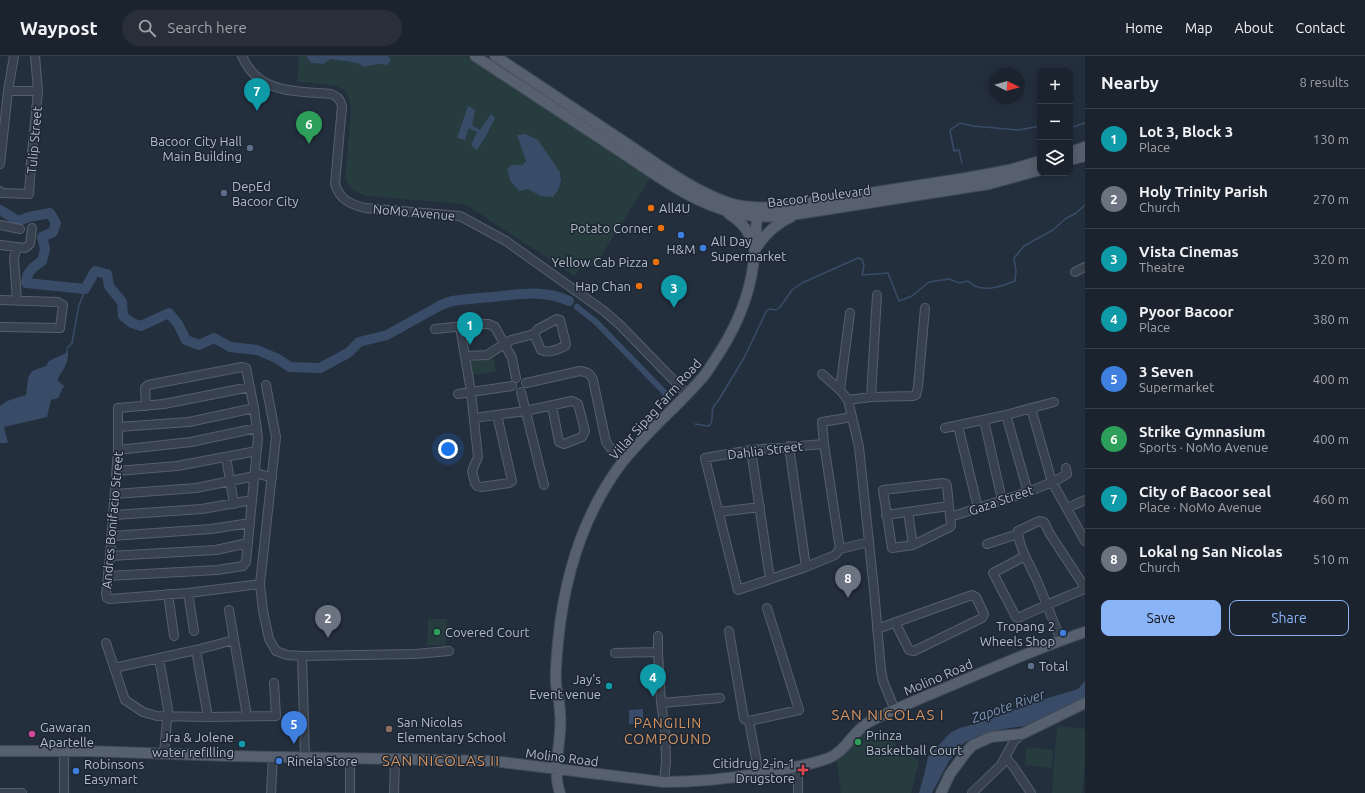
<!DOCTYPE html>
<meta charset="utf-8">
<style>
:root{--surface:#1b232e;--page:#282f3a;--text:#f1f3f6;--muted:#a0a4aa;--line:#39404a;--accent:#8ab4f8}
body{margin:0;font-family:Ubuntu,sans-serif;background:var(--page);color:var(--text)}
.controls{position:absolute;right:12px;top:12px;display:grid;overflow:hidden;border-radius:8px;box-shadow:0 2px 10px #0003}
.controls button{width:36px;height:36px;display:grid;place-items:center;padding:0;border:0;border-bottom:1px solid var(--line);background:var(--surface);color:var(--text);font:20px sans-serif}
.compass{position:absolute;left:989px;top:12px;width:36px;height:36px;border-radius:50%;background:var(--surface);box-shadow:0 2px 10px #0003;rotate:95deg}
.you{position:absolute;left:448px;top:393px;width:14px;height:14px;margin:-10px;border:3px solid #fff;border-radius:50%;background:#1a73e8;box-shadow:0 0 0 6px #1a73e833}
.badge{display:grid;place-items:center;width:26px;height:26px;border-radius:50%;background:var(--accent);color:#fff;font-size:13px;font-weight:700}
.pin{position:absolute;translate:-50% -33px;filter:drop-shadow(0 1px 2px #0008)}
.pin::after{content:'';position:absolute;top:21px;width:14px;height:12px;background:inherit;clip-path:polygon(0 0,100% 0,50% 100%)}
.list{margin:0;padding:0;list-style:none}
h2{display:flex;justify-content:space-between;align-items:center;height:52px;margin:0;padding:0 16px;font-size:17px}
h2 small{font-size:13px;font-weight:400;color:var(--muted)}
.list li{display:grid;grid-template-columns:26px 1fr auto;gap:12px;align-items:center;box-sizing:border-box;height:60px;padding:0 16px;border-top:1px solid var(--line)}
.list b{display:block;font-size:15px;white-space:nowrap}
.list p{margin:0;font-size:13px;white-space:nowrap;color:var(--muted)}
.list em{font-size:13px;font-style:normal;color:var(--muted)}
.actions{display:flex;gap:8px;padding:12px 16px}
.actions a{flex:1;padding:9px 0;border:1px solid var(--accent);border-radius:8px;text-align:center;font-size:14px;color:var(--accent)}
.actions .main{background:var(--accent);color:#111}
.icon{flex:none;width:22px;height:22px;fill:none;stroke:currentColor;stroke-width:2;stroke-linecap:round;stroke-linejoin:round}
.map{position:relative;flex:none;width:1085px;height:737px;overflow:hidden}
header{display:flex;align-items:center;gap:24px;box-sizing:border-box;height:56px;padding:0 20px;background:var(--surface);border-bottom:1px solid var(--line)}
header strong{font-size:19px}
nav{display:flex;gap:22px;margin-inline-start:auto;font-size:14px}
.search{width:280px;height:36px;background:var(--page);display:flex;align-items:center;gap:10px;box-sizing:border-box;padding:0 14px;border-radius:22px;color:var(--muted);font-size:15px}
main{display:flex}
aside{flex:1;background:var(--surface)}
.map>svg:first-child{display:block}
.green{fill:#263c3f;fill-rule:evenodd}
.water{fill:#394c67}
.lines{fill:none;stroke-linecap:round;stroke-linejoin:round}
.stream{stroke:#394c67;stroke-width:1.5}
.canal{stroke:#394c67;stroke-width:6}
.river{stroke:#394c67;stroke-width:10}
.minor-casing{stroke:#565f6c;stroke-width:10}
.major-casing{stroke:#414a57;stroke-width:12}
.minor{stroke:#38414e;stroke-width:8}
.major{stroke:#56606e;stroke-width:10}
.service-dot{fill:#5c6f8a;stroke:#1d2633;stroke-width:1.5}
.food-dot{fill:#e8710a;stroke:#1d2633;stroke-width:1.5}
.shop-dot{fill:#3f7fe0;stroke:#1d2633;stroke-width:1.5}
.leisure-dot{fill:#2e9e5b;stroke:#1d2633;stroke-width:1.5}
.culture-dot{fill:#0f9aa8;stroke:#1d2633;stroke-width:1.5}
.education-dot{fill:#8d6e63;stroke:#1d2633;stroke-width:1.5}
.hotel-dot{fill:#d1479c;stroke:#1d2633;stroke-width:1.5}
.health-dot{fill:#e0444e;stroke:#1d2633;stroke-width:1.5}
.labels{text-anchor:middle;stroke-width:3;stroke-linejoin:round;paint-order:stroke}
.street-label{font-size:13px;fill:#b4bcc9;stroke:#1d2633}
.poi-label{font-size:13px;fill:#b4bcc9;stroke:#1d2633;text-anchor:start}
.water-label{font-size:14px;font-style:italic;fill:#7c92b1;stroke:#1d2633}
.neighbourhood-label{font-size:14px;letter-spacing:1px;fill:#d59563;stroke:#1d2633}
.quarter-label{font-size:15px;letter-spacing:1px;fill:#d59563;stroke:#1d2633}
</style>
<header>
<strong>Waypost</strong>
<div class="search"><svg class="icon" aria-label="search" viewBox="0 0 24 24"><circle cx="10" cy="10" r="6"/><path d="M15 15l6 6"/></svg>Search here</div>
<nav><a>Home</a><a>Map</a><a>About</a><a>Contact</a></nav>
</header>
<main>
<div class="map">
<svg width="1085" height="737" viewBox="0 0 1085 737">
<rect width="100%" height="100%" fill="#242f3e"/>
<path class="green" d="M299,0H306L311,7L323,8L331,3L357,7L364,11L378,8L388,9L391,3L388,0H466L651,121L594,211L585,205L575,220L465,148L365,140C355,135 349,132 345,122L351,53C349,33 342,30 322,28C314,27 305,26 297,26ZM518,84C530,92 554,102 560,116C563,122 560,128 558,134L540,140L528,133L512,109H523L526,105L523,94Z
M494,302L496,316L471,319L469,306Z
M428,563H447L446,590L427,589Z
M1057,670L1085,673V706L1082,737H1052Z
M866,671L872,685L891,677L900,698L905,695L919,705L911,737H841L836,701Z
M1026,691L1053,694L1052,712L1025,709Z"/>
<path class="water" d="M306,0H388L391,3L388,9L378,8L364,11L357,7L331,3L323,8L311,7Z
M468,50L475,54L472,69L480,74L491,58L495,62L486,80L477,94L471,89L477,76L469,72L465,84L457,82Z
M525,78L538,84L560,116L561,125L558,134L553,141L540,140L528,133L519,135L510,124L507,113L512,109H523L526,105L517,79Z
M67,292C71,304 63,314 57,324L64,330L58,342L51,344L47,361L4,371L8,387H0V350L7,345L26,339L28,322L32,315L46,310L49,305L66,297Z
M1085,625V643L1047,662L1024,670L1003,673L976,681L962,688L949,705L932,737H919L924,719L928,701L950,677L960,672L988,664L1035,646L1078,633Z
M643,653V667L629,668V654Z"/>
<g class="lines">
<path class="stream" d="M1070,72L1085,67
M962,107L959,94L954,95L950,74L960,67L973,70L1018,74L1040,70
M67,292L72,287L79,249L86,232
M695,368L708,370L710,369C716,359 707,356 718,345L744,302L767,254L770,253L776,254L780,251L792,234L802,227L858,202L862,203L864,210L862,219L888,217L899,245L912,240L929,226L949,223L959,227L968,225C981,238 1000,231 1015,225L1016,215L1014,202L1024,190L1053,174L1065,163L1076,157L1085,149"/>
<path class="canal" d="M577,251L597,267L669,341"/>
<path class="river" d="M0,154L18,165L29,161L50,157L56,167L53,176L42,181L45,193L42,205C33,211 27,215 26,227L85,233L95,215L107,218L109,230L122,246L123,260L132,267L141,270L169,257L178,268L186,284L199,289L214,282L230,291L257,294L276,302L290,311L320,312L348,297L359,286L387,279L441,249L452,245C466,243 479,242 492,241C519,238 543,233 569,245"/>
<defs>
<path id="minor" d="M242,0C258,38 296,35 331,38C338,41 340,43 342,50L335,128C340,144 350,148 365,152L460,160L506,185L604,255L620,269L687,338
M8,35H38
M0,108L8,35L14,0
M0,135L2,137L29,138L31,107L38,35L35,0
M0,169L20,173
M0,189L25,192L30,188L32,172
M1075,216L1085,211
M0,244L58,246L63,249L60,272L0,271
M17,245L14,202L17,191
M460,271L471,336L478,401L472,415L475,427L477,430L481,431L509,427L512,425L497,359
M435,273L483,268H489L495,271L512,302L516,322
M465,300L487,299L511,284L534,278L538,273L557,263L560,264L566,288L565,290C558,293 549,298 541,294L534,278
M822,318L840,334L848,344L859,391L874,534L881,614L883,625L895,654
M526,327L580,315C587,316 590,317 593,324L606,386L612,394L625,404
M266,329L276,381L260,528L263,555L269,583L276,595L287,599L302,600L415,598L449,595
M250,331L164,348L118,352V394L110,500L106,538L107,542L110,543L188,537L260,528
M840,334L850,257
M521,336L544,429
M458,338L512,330
M871,341L877,239
M848,344L871,341L913,340L916,339L918,331L925,252
M1031,352L1052,426L1085,485
M1006,359L1028,436
M474,362L525,355L572,345L578,348L585,375L582,381L564,388L559,386L552,350
M984,364L1002,444
M958,370L978,452
M118,371L189,366L254,352
M945,372L1006,359L1054,346
M824,388L751,394L705,402L738,534L806,511L835,499L840,493L869,486
M789,390L806,511
M118,394L191,386L257,372
M751,394L770,523
M226,401L234,448
M117,415L177,410L257,395
M255,418H260L272,422
M943,427L946,428L947,430L951,469L950,471L913,489L892,492L883,434Z
M115,438L196,432L255,420
M1067,452L1085,444
M719,456L760,451
M908,456L913,489
M114,459L202,453L252,444
M886,459L949,450
M950,461L1028,436L1057,424L1067,418L1066,412
M112,480L211,473L250,467
M987,488L1018,478
M840,493L824,388L822,366L852,361
M110,500L216,494L248,487
M1025,500L993,517L1016,561L1018,562C1039,552 1061,543 1082,534L1084,530L1050,478L1044,466L1039,465L1018,475C1018,491 1032,512 1038,527C1046,546 1053,565 1061,584
M108,520L217,514L243,510L246,506L258,382L254,352L246,312L242,311L148,329L145,332L146,350
M188,537L194,575
M168,538L174,580
M229,554L247,660
M877,573L972,539L976,541L984,558L982,562L914,595L909,594L895,566
M729,575L744,663L749,665L799,654L767,552
M658,580V596L661,647L665,672L666,706L664,726
M106,587L125,644L143,656L157,660L208,661L276,660L274,627
M196,594L208,661
M615,597L658,596
M302,600L305,702
M159,602L168,653L164,697
M114,612L196,594L234,584
M661,647L720,642
M749,665L759,718
M64,695V737
M1005,701L1013,710L1031,737
M350,702V737
M798,711V737
M0,737H22
M271,737L273,701
M394,737L395,703
M972,737L1001,709L1014,685L1022,678"/>
<path id="major" d="M475,0C522,31 568,61 615,92C652,116 691,147 735,157C756,162 777,161 798,158L989,128L1040,114
M495,0C540,30 584,59 629,89C660,110 694,135 729,147C747,153 767,152 786,150L966,122L1009,114L1040,105
M1070,96L1085,91
M1070,104L1085,100
M729,158C743,167 748,174 754,190
M756,192C765,178 775,168 791,161
M0,695H88L229,700L395,703L493,705L664,726C700,726 736,722 773,715C792,712 810,709 829,702C846,695 853,675 869,666C900,650 932,638 964,624C1004,607 1044,590 1085,576
M560,737C551,712 563,683 560,657C560,647 557,637 556,628C555,614 557,599 558,586C564,523 583,459 621,408C646,376 677,351 703,321C708,315 712,308 716,302C732,278 745,251 751,222C756,199 756,175 757,152
M941,737L950,718L967,695L973,689L991,681L1022,678L1085,647"/>
</defs>
<use href="#minor" class="minor-casing"/>
<use href="#major" class="major-casing"/>
<use href="#minor" class="minor"/>
<use href="#major" class="major"/>
</g>
<g class="service-dot">
<circle cx="250" cy="92" r="4"/>
<circle cx="224" cy="137" r="4"/>
<circle cx="1031" cy="610" r="4"/>
</g>
<g class="food-dot">
<circle cx="651" cy="152" r="4"/>
<circle cx="661" cy="172" r="4"/>
<circle cx="656" cy="206" r="4"/>
<circle cx="639" cy="230" r="4"/>
</g>
<g class="shop-dot">
<circle cx="681" cy="179" r="4"/>
<circle cx="703" cy="192" r="4"/>
<circle cx="1063" cy="577" r="4"/>
<circle cx="279" cy="705" r="4"/>
<circle cx="76" cy="715" r="4"/>
</g>
<g class="leisure-dot">
<circle cx="437" cy="576" r="4"/>
<circle cx="858" cy="686" r="4"/>
</g>
<g class="culture-dot">
<circle cx="609" cy="630" r="4"/>
<circle cx="242" cy="688" r="4"/>
</g>
<circle class="education-dot" cx="389" cy="673" r="4"/>
<circle class="hotel-dot" cx="32" cy="678" r="4"/>
<path class="health-dot" d="M801 708h4v4h4v4h-4v4h-4v-4h-4v-4h4z"/>
<g class="labels">
<g class="street-label">
<text transform="translate(34 84) rotate(-85)" y="5">Tulip Street</text>
<text transform="translate(819 140) rotate(-7)" y="5">Bacoor Boulevard</text>
<text transform="translate(414 156) rotate(5)" y="5">NoMo Avenue</text>
<text transform="translate(655 353) rotate(-48)" y="5">Villar Sipag Farm Road</text>
<text transform="translate(765 394) rotate(-7)" y="5">Dahlia Street</text>
<text transform="translate(1001 444) rotate(-19)" y="5">Gaza Street</text>
<text transform="translate(112 464) rotate(-85)" y="5">Andres Bonifacio Street</text>
<text transform="translate(938 621) rotate(-23)" y="5">Molino Road</text>
<text transform="translate(562 701) rotate(7)" y="5">Molino Road</text>
</g>
<g class="poi-label">
<text x="242" y="90" text-anchor="end">Bacoor City Hall<tspan x="242" dy="15">Main Building</tspan></text>
<text x="232" y="135">DepEd<tspan x="232" dy="15">Bacoor City</tspan></text>
<text x="659" y="157">All4U</text>
<text x="653" y="177" text-anchor="end">Potato Corner</text>
<text x="711" y="190">All Day<tspan x="711" dy="15">Supermarket</tspan></text>
<text x="681" y="198" text-anchor="middle">H&amp;M</text>
<text x="648" y="211" text-anchor="end">Yellow Cab Pizza</text>
<text x="631" y="235" text-anchor="end">Hap Chan</text>
<text x="1055" y="575" text-anchor="end">Tropang 2<tspan x="1055" dy="15">Wheels Shop</tspan></text>
<text x="445" y="581">Covered Court</text>
<text x="1039" y="615">Total</text>
<text x="601" y="628" text-anchor="end">Jay's<tspan x="601" dy="15">Event venue</tspan></text>
<text x="397" y="671">San Nicolas<tspan x="397" dy="15">Elementary School</tspan></text>
<text x="40" y="676">Gawaran<tspan x="40" dy="15">Apartelle</tspan></text>
<text x="866" y="684">Prinza<tspan x="866" dy="15">Basketball Court</tspan></text>
<text x="234" y="686" text-anchor="end">Jra &amp; Jolene<tspan x="234" dy="15">water refilling</tspan></text>
<text x="287" y="710">Rinela Store</text>
<text x="795" y="712" text-anchor="end">Citidrug 2-in-1<tspan x="795" dy="15">Drugstore</tspan></text>
<text x="84" y="713">Robinsons<tspan x="84" dy="15">Easymart</tspan></text>
</g>
<g class="water-label">
<text transform="translate(1008 650) rotate(-19)" y="5">Zapote River</text>
</g>
<g class="neighbourhood-label">
<text x="668" y="672">PANGILIN<tspan x="668" dy="16">COMPOUND</tspan></text>
</g>
<g class="quarter-label">
<text x="888" y="664">SAN NICOLAS I</text>
<text x="441" y="710">SAN NICOLAS II</text>
</g>
</g>
</svg>
<div class="controls">
<button>+</button>
<button>−</button>
<button><svg class="icon" aria-label="layers" viewBox="0 0 24 24"><path d="M12 4l9 5-9 5-9-5zM3 14l9 5 9-5"/></svg></button>
</div>
<svg class="compass" viewBox="-18 -18 36 36"><path d="M0-13l5 13h-10z" fill="#e53935"/><path d="M0 13l5-13h-10z" fill="#a0a4aa"/></svg>
<div class="you"></div>
<div class="pin badge" style="left:470px;top:289px;background:#0f9aa8">1</div>
<div class="pin badge" style="left:328px;top:582px;background:#6b7280">2</div>
<div class="pin badge" style="left:674px;top:252px;background:#0f9aa8">3</div>
<div class="pin badge" style="left:653px;top:641px;background:#0f9aa8">4</div>
<div class="pin badge" style="left:294px;top:688px;background:#3f7fe0">5</div>
<div class="pin badge" style="left:309px;top:88px;background:#2e9e5b">6</div>
<div class="pin badge" style="left:257px;top:55px;background:#0f9aa8">7</div>
<div class="pin badge" style="left:848px;top:542px;background:#6b7280">8</div>
</div>
<aside>
<h2>Nearby<small>8 results</small></h2>
<ul class="list">
<li><span class="badge" style="background:#0f9aa8">1</span><div><b>Lot 3, Block 3</b><p>Place</p></div><em>130 m</em></li>
<li><span class="badge" style="background:#6b7280">2</span><div><b>Holy Trinity Parish</b><p>Church</p></div><em>270 m</em></li>
<li><span class="badge" style="background:#0f9aa8">3</span><div><b>Vista Cinemas</b><p>Theatre</p></div><em>320 m</em></li>
<li><span class="badge" style="background:#0f9aa8">4</span><div><b>Pyoor Bacoor</b><p>Place</p></div><em>380 m</em></li>
<li><span class="badge" style="background:#3f7fe0">5</span><div><b>3 Seven</b><p>Supermarket</p></div><em>400 m</em></li>
<li><span class="badge" style="background:#2e9e5b">6</span><div><b>Strike Gymnasium</b><p>Sports · NoMo Avenue</p></div><em>400 m</em></li>
<li><span class="badge" style="background:#0f9aa8">7</span><div><b>City of Bacoor seal</b><p>Place · NoMo Avenue</p></div><em>460 m</em></li>
<li><span class="badge" style="background:#6b7280">8</span><div><b>Lokal ng San Nicolas</b><p>Church</p></div><em>510 m</em></li>
</ul>
<div class="actions"><a class="main">Save</a><a>Share</a></div>
</aside>
</main>
